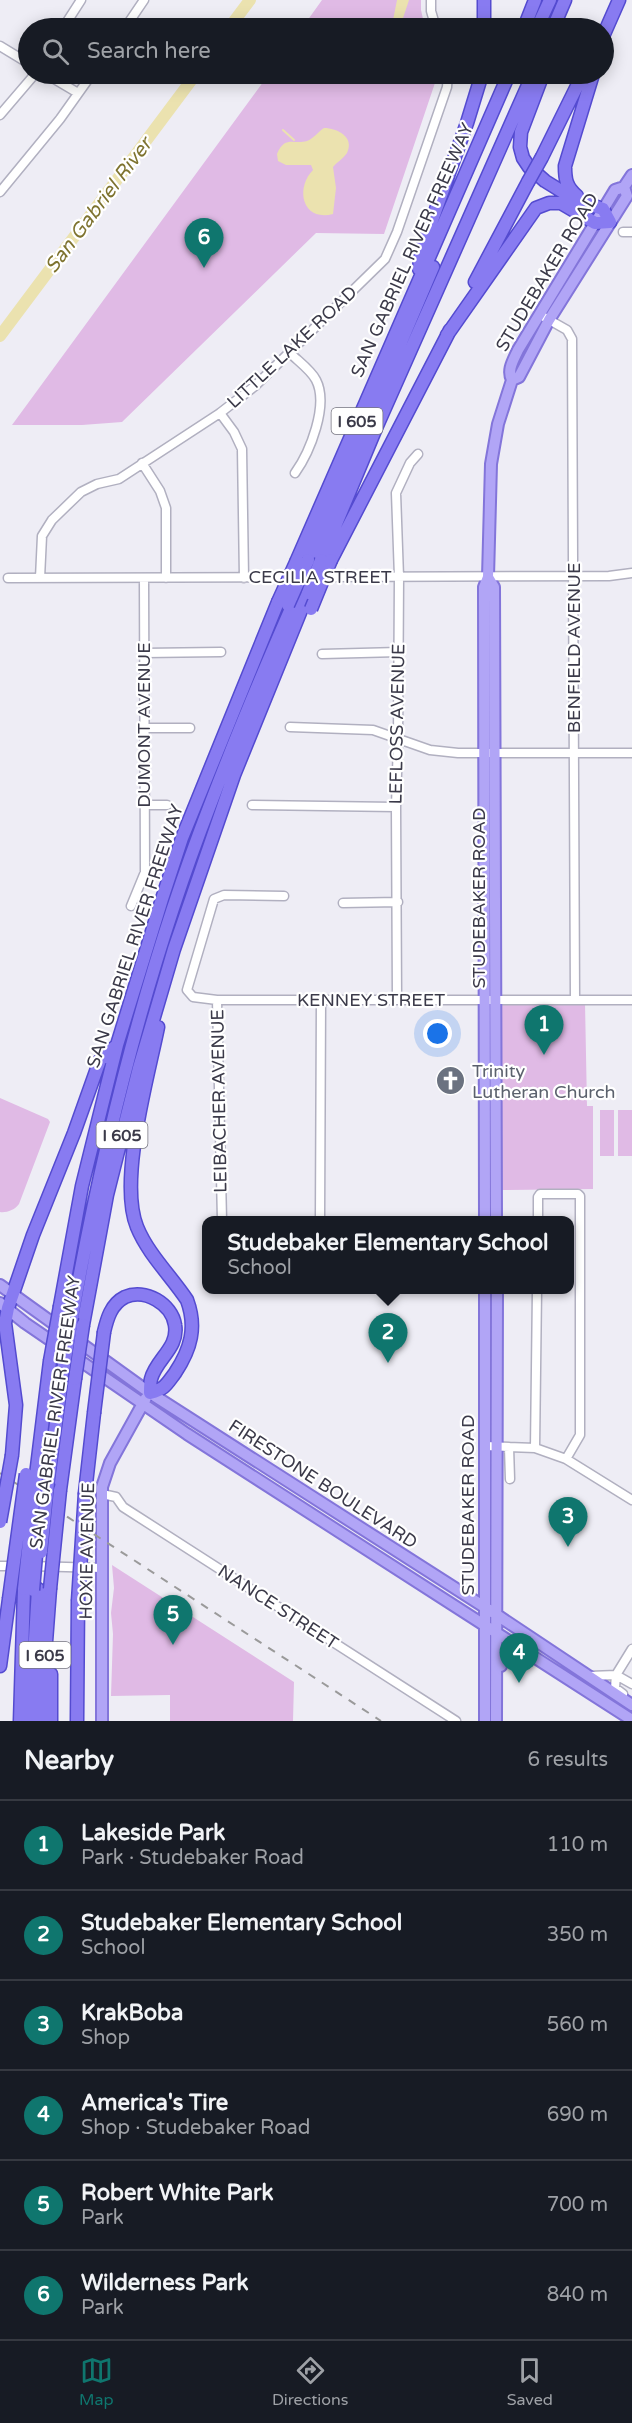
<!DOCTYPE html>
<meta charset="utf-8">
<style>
:root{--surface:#171b24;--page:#242831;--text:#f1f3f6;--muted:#9ea1a6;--line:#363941;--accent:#0f766e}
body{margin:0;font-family:"Varela Round",sans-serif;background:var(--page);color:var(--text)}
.you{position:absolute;left:438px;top:1034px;width:21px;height:21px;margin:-15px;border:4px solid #fff;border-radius:50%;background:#1a73e8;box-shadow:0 0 0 9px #1a73e833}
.badge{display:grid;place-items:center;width:39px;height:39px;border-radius:50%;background:var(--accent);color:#fff;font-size:20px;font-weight:700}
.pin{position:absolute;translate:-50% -50px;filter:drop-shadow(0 2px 3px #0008)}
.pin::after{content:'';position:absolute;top:32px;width:21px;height:18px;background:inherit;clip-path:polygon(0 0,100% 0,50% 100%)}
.popup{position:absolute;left:202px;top:1216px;width:372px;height:78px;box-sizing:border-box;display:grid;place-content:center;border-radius:12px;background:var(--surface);filter:drop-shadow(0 2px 4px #0005);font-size:20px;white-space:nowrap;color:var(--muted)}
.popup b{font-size:22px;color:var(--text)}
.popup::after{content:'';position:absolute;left:50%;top:100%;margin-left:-12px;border:12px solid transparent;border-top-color:var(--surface)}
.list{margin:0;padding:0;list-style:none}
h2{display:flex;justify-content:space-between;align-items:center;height:78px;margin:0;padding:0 24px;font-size:26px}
h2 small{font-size:20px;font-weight:400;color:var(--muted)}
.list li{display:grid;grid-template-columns:39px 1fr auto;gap:18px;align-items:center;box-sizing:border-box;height:90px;padding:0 24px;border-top:2px solid var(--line)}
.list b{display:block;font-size:22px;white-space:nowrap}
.list p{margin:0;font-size:20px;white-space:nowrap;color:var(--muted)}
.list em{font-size:20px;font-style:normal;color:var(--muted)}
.icon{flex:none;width:33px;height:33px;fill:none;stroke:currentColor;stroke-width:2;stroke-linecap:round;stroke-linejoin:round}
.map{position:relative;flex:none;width:632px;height:1721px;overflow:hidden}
.search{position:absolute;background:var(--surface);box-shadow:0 3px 15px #0003;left:18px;right:18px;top:18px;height:66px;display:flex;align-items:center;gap:15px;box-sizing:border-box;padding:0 21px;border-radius:33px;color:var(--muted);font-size:22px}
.sheet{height:618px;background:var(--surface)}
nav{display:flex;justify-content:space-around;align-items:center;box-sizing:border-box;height:84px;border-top:2px solid var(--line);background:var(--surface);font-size:16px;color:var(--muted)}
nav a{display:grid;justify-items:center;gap:3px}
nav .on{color:var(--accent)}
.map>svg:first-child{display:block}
.green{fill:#e0bae5}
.water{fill:#ebe2af}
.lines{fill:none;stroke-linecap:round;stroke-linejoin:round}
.stream{stroke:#ebe2af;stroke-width:2}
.river{stroke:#ebe2af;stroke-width:12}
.minor-casing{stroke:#b1b0c0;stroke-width:11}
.major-casing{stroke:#8375da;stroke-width:14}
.highway-casing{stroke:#544bd0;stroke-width:15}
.minor{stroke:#fff;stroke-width:8}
.major{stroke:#b1a5f6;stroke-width:10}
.highway{stroke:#887bf1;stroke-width:12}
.rail{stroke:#9a9a9a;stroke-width:2;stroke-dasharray:8 8;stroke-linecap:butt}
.highway-bridge-casing{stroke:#544bd0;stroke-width:15;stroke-linecap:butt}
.highway-bridge{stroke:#887bf1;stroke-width:12}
.labels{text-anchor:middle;stroke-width:4.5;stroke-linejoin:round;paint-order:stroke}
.shield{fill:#fff;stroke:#767580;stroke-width:1.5}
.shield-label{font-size:16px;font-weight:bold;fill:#3b3a49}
.street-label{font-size:18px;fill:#3b3a49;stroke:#fff}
.worship-label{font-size:18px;fill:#5b616d;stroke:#fff;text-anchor:start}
.water-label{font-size:20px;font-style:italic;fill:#7e732f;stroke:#fff}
</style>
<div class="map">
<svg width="632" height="1721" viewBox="0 0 632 1721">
<rect width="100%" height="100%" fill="#eeedf5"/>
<path class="green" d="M322,0H421V10L425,28H302Z
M269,74H438L384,234L316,233L122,422L82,425H12Z
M585,1003L587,1106H593V1189L501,1190V1004Z
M0,1098L48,1119L50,1122L19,1204C15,1210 6,1213 0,1212Z
M600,1110H614V1156H600Z
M618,1110H632V1156H618Z
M112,1565L294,1682L293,1721H170V1695L111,1696L113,1634L111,1613L114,1588Z"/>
<path class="water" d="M397,0H409L403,18L405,28H377L393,20Z
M324,128C337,128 355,137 347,153C343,159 337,162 333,167L336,188L333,214C302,222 295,188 313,170L311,165H286L278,161L277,154C285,135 294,145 307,141C313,139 319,131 324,128Z"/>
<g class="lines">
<path class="stream" d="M283,130L294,140"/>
<path class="river" d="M229,28L250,0
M0,336L196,74"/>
<defs>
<path id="minor" d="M431,0V11L436,28
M63,28L81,0
M125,28L144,0
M0,46L28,63
M46,74L78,93
M0,115L35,74
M0,192L60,119L92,74
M623,232H632
M544,317L567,330L572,339L575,1000
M290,353C298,361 311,370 316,380C329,405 310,452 295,473
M220,413L234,432L242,449L244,578
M142,463L160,491L166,508V578
M320,577L609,576L632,573
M8,578L292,577
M40,578L42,536L52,520L81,492L97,484L119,479L220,413L255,386L385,259L397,232L447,87L448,74
M144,653L221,652
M322,654L399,652
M290,727L373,730L430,750L458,753H632
M144,728H190
M145,805H167
M252,805L396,807
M343,903L398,902
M131,906L145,872L144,578
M217,1000H632
M397,1000L396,807L398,739L399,577L396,493L410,463L418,454
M222,1220L217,1000L193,997L187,990L214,899L224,895L284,896
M320,1220L321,1000
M538,1220V1197L540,1194H578L580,1196V1435L566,1459
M485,1446L535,1448L566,1459L632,1500
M509,1447L510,1479
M535,1448L537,1290
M102,1494L116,1497L123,1507L456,1721
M0,1566H18
M30,1566L102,1568
M616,1675L632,1684
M590,1676L616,1675
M623,1694L615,1688L616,1675L632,1649"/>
<path id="major" d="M512,380L519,377L549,320L627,196L624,187
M488,577L494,587L496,1220
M485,1220L484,587L488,577L491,464L498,424L512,380C507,370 513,361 518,350L615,190L624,187L632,175
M0,1285L150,1393L497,1615L632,1705
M0,1303L25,1323L187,1434L632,1720
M501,1666V1658L507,1650L524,1649
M102,1721V1487L110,1463L146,1398
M485,1721V1290
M496,1721L497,1290"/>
<path id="highway" d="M484,28V0
M524,28L535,0
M537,28L550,0
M553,28L565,0
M604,34L619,0
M542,157L583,74
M577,196C566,187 565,179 565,166L593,74
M419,269L421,251L467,123L482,74
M475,282L528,182
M447,335L536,208L549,203H561L595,223L610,222L603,209L574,199L545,181L529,167L523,158L520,147L521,132L543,74
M297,560L509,74
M308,560L433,267
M321,560L376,428L533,74
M331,560L450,330
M60,1306L82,1186L117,1045L162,899L182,838L278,602
M72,1317C103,1143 146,970 210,805C237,734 266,665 297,595
M83,1325L107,1195L139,1068L174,949L234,775L308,593
M104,1332C107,1319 111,1304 125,1297C145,1288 172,1304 175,1325C179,1348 156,1359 151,1379C150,1383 150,1389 150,1393C165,1389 166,1385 175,1373C191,1349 197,1327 187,1300C171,1276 148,1254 137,1227C118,1181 148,1077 158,1027
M12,1455L16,1405L5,1323L8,1308L33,1235L74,1133L100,1060L117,1045
M36,1475L50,1361
M48,1483L63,1371
M60,1490L75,1379
M85,1493L94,1413
M0,1666L9,1599
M51,1674V1721
M20,1721L24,1589
M30,1721L38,1589
M40,1721L50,1589
M77,1721L78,1601"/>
</defs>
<use href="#minor" class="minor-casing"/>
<use href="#major" class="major-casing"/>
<use href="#highway" class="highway-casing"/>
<use href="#minor" class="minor"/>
<use href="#major" class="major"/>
<use href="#highway" class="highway"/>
<path class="rail" d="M0,1473L381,1721"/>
<defs>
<path id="highway-bridge" d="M528,182L542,157
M308,593L321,560
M278,602L297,560
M288,605L308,560
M311,609L331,560
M50,1361L60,1306
M63,1371L72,1317
M75,1379L83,1325
M94,1413L104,1332
M0,1522L12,1455
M41,1552L48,1483
M24,1589L36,1475
M50,1589L60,1490
M33,1590L37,1543
M9,1599L26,1474
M78,1601L85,1493"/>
</defs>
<use href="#highway-bridge" class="highway-bridge-casing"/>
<use href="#highway-bridge" class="highway-bridge"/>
</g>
<defs>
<symbol id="church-disc" viewBox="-11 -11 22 22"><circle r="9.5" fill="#6b7280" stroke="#fff"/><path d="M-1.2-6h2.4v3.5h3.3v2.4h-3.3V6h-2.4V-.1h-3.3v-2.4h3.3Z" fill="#fff"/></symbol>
</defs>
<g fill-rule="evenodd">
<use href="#church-disc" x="434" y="1064" width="33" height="33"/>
</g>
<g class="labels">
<g class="shield">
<rect x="331.5" y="408" width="51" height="26" rx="4.5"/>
<rect x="96.5" y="1122" width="51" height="26" rx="4.5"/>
<rect x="19.5" y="1642" width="51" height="26" rx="4.5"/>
</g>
<g class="shield-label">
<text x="357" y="427">I 605</text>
<text x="122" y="1141">I 605</text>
<text x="45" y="1661">I 605</text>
</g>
<g class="street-label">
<text transform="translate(412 250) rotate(-66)" y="6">SAN GABRIEL RIVER FREEWAY</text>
<text transform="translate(547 272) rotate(-59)" y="6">STUDEBAKER ROAD</text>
<text transform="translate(292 347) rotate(-43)" y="6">LITTLE LAKE ROAD</text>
<text x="320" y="583">CECILIA STREET</text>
<text transform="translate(574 648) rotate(-90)" y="6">BENFIELD AVENUE</text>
<text transform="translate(397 724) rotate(-89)" y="6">LEFLOSS AVENUE</text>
<text transform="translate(144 725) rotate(-90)" y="6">DUMONT AVENUE</text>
<text transform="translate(479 898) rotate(-90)" y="6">STUDEBAKER ROAD</text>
<text transform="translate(135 936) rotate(-72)" y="6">SAN GABRIEL RIVER FREEWAY</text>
<text x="371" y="1006">KENNEY STREET</text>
<text transform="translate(219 1101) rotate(-91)" y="6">LEIBACHER AVENUE</text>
<text transform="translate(55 1412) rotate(-82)" y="6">SAN GABRIEL RIVER FREEWAY</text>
<text transform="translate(323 1484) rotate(33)" y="6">FIRESTONE BOULEVARD</text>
<text transform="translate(468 1505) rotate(-90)" y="6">STUDEBAKER ROAD</text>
<text transform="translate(87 1551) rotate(-89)" y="6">HOXIE AVENUE</text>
<text transform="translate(278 1607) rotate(33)" y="6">NANCE STREET</text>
</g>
<g class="worship-label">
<text x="472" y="1077">Trinity<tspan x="472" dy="21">Lutheran Church</tspan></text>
</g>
<g class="water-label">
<text transform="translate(98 205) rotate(-53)" y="7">San Gabriel River</text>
</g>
</g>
</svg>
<div class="you"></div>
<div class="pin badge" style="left:544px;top:1055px">1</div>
<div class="pin badge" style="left:388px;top:1363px">2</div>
<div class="popup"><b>Studebaker Elementary School</b>School</div>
<div class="pin badge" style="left:568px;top:1547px">3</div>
<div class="pin badge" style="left:519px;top:1683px">4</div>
<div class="pin badge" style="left:173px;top:1645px">5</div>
<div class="pin badge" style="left:204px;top:268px">6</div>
<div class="search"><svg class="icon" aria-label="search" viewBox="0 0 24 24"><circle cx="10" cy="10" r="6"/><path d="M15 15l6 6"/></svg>Search here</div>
</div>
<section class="sheet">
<h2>Nearby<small>6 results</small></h2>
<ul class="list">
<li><span class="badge">1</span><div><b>Lakeside Park</b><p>Park · Studebaker Road</p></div><em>110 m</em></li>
<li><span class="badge">2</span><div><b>Studebaker Elementary School</b><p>School</p></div><em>350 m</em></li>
<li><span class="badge">3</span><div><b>KrakBoba</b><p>Shop</p></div><em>560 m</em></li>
<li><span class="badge">4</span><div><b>America's Tire</b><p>Shop · Studebaker Road</p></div><em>690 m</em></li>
<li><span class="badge">5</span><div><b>Robert White Park</b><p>Park</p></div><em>700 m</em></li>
<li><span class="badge">6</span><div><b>Wilderness Park</b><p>Park</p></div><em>840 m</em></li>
</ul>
</section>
<nav>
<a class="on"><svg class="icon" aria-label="map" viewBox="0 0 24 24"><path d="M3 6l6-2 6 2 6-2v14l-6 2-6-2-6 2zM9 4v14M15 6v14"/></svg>Map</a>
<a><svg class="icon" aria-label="directions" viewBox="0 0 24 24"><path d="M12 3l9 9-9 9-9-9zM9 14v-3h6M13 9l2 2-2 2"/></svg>Directions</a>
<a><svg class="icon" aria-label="saved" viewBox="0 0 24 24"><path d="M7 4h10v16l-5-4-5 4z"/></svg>Saved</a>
</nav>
